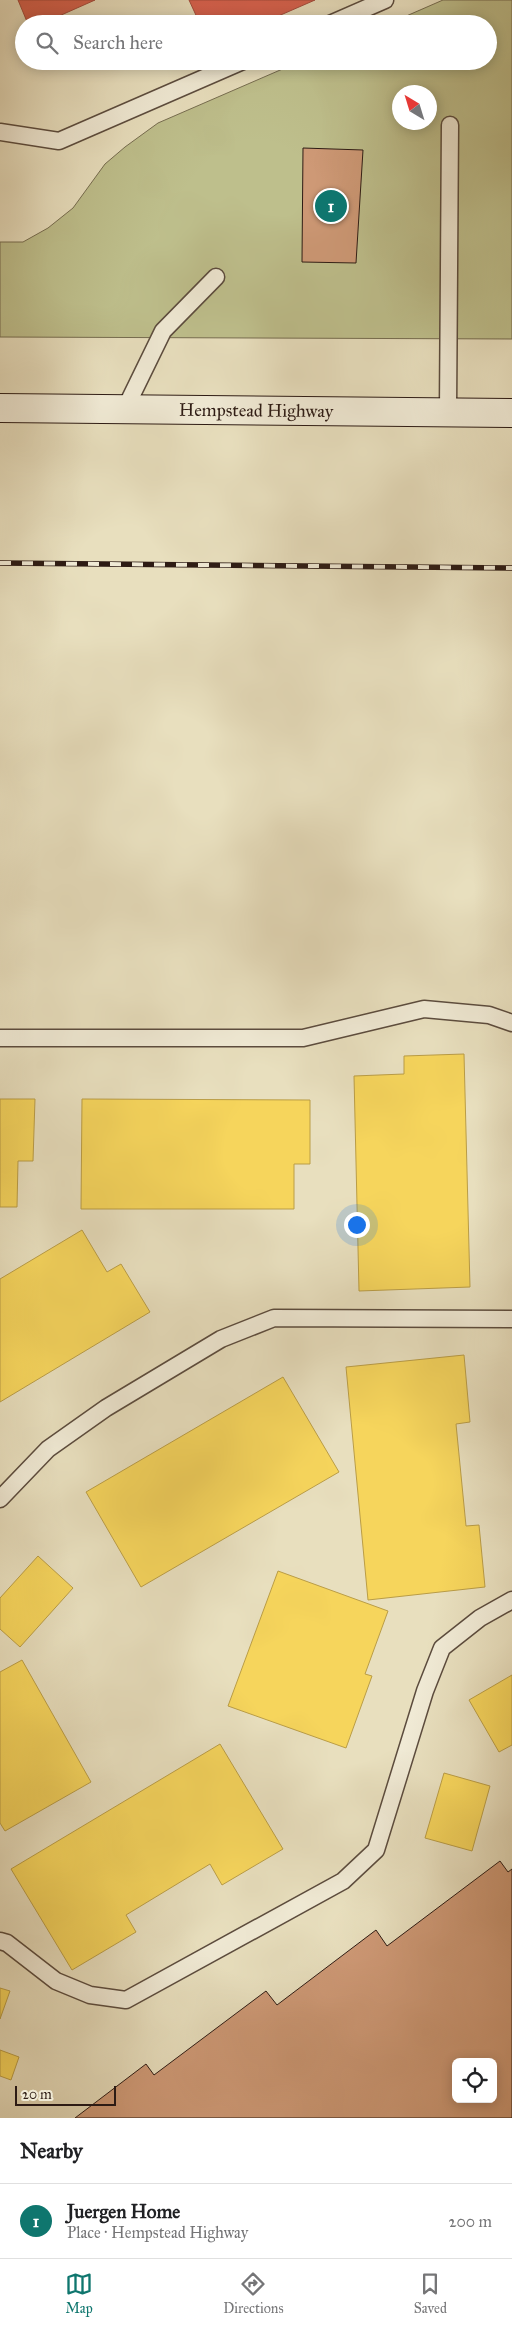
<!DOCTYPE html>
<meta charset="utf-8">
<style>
:root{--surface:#fff;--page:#f2f2f2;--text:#202124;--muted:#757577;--line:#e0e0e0;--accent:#0f766e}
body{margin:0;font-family:"IM FELL Great Primer",serif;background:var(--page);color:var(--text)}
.controls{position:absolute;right:15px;bottom:15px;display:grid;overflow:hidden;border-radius:8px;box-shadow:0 2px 12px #0003}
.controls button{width:45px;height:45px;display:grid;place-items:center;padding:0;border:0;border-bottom:1px solid var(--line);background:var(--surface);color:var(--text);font:25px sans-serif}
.compass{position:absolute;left:392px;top:85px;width:45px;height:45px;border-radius:50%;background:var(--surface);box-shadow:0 2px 12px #0003;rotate:322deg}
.scale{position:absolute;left:15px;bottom:12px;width:101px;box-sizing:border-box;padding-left:5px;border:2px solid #2d1b14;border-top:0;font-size:14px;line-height:18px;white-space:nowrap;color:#2d1b14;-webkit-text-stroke:4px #f0ead5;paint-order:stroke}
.you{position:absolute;left:356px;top:1224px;width:18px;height:18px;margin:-12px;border:4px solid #fff;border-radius:50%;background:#1a73e8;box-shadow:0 0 0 8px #1a73e833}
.badge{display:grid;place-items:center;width:32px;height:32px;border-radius:50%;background:var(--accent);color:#fff;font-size:16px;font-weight:700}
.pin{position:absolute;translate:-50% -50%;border:2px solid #fff;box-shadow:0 1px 5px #0006}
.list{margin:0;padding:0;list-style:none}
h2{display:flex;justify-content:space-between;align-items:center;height:65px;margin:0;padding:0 20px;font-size:21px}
h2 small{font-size:16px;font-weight:400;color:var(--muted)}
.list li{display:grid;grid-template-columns:32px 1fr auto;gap:15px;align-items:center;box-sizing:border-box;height:75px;padding:0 20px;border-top:1px solid var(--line)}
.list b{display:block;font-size:19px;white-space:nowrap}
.list p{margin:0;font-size:16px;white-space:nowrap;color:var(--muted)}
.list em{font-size:16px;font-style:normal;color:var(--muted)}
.icon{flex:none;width:28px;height:28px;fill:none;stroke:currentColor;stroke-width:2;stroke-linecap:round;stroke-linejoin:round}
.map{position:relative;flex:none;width:512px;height:2118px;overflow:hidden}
.search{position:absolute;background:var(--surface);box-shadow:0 2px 12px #0003;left:15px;right:15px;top:15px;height:55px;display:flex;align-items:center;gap:12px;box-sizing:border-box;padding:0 18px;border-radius:28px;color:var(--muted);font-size:19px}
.sheet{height:140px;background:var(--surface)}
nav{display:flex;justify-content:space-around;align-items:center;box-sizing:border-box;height:70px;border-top:1px solid var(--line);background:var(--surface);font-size:14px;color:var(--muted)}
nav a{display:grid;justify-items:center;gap:2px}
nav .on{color:var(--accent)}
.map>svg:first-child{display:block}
.green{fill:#bebf8c;stroke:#766d50;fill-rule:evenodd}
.homes{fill:#f6d55c;stroke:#ba9d46}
.shops{fill:#d6604d;stroke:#a34b3c}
.building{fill:#ce9976;stroke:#2d1b14;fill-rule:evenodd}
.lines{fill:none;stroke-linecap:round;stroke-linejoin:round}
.lane-casing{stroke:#5c4c3e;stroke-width:19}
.secondary-casing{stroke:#2d1b14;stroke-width:30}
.lane{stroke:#f0ead5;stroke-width:16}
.secondary{stroke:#f0ead5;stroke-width:28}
.rail-casing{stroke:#2d1b14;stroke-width:5.5}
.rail{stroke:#f0ead5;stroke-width:4;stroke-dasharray:11;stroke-linecap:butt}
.labels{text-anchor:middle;stroke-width:5;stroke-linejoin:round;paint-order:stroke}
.street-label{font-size:18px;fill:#2d1b14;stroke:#f0ead5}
</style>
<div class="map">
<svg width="512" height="2118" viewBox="0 0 512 2118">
<rect width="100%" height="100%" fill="#e8dfbe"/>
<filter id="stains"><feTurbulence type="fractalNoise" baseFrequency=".004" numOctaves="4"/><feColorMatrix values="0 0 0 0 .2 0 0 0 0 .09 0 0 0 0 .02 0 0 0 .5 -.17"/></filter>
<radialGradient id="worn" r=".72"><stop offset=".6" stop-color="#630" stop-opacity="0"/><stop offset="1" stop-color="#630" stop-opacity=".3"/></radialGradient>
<path class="green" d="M443,0H512V339L0,337V242H23L48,228L73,208L105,164L125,147L158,123L301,61H488V24H388ZM400,92H430V122H400Z"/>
<path class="homes" d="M464,1054L470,1287L359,1291L354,1076L404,1074V1056Z
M0,1099H35L33,1161H18L17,1207H0Z
M82,1099L310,1100V1164H294V1209H81Z
M82,1230L107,1272L121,1264L150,1312L0,1402V1279Z
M464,1355L470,1422L456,1424L466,1526L479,1525L485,1587L368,1600L346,1367Z
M283,1377L339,1472L141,1587L86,1492Z
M38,1556L73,1588L20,1647L0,1629V1598Z
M278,1571L388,1611L365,1674L372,1676L346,1748L228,1706Z
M22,1660L91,1782L5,1831L0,1823V1672Z
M512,1675V1745L499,1752L469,1700Z
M220,1744L283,1849L222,1885L210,1864L126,1915L136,1932L72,1970L11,1869Z
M444,1773L490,1786L472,1851L425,1838Z
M0,1988L10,1991L0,2019Z
M0,2050L19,2057L11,2080L0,2076Z"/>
<path class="shops" d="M18,0H95L41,24H28Z
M189,0H315L260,24H200Z"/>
<path class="building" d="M303,148L363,150L356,263L302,262Z
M500,1861L508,1872L512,1869V2118H75L146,2064L154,2075L266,1991L277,2005L376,1930L387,1946ZM456,2062H493V2099H456Z"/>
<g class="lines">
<defs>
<path id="lane" d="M330,24L385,0
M0,132L59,141L243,61
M125,409L163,331L216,277
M448,412L450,125
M0,1038H303L424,1009L489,1015L512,1023
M0,1499L48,1449L106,1408L221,1339L274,1318L512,1319
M0,1941L7,1943L56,1981L90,1995L126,2000L343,1881L376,1850L425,1691L442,1648L480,1618L512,1600"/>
<g id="secondary">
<path id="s1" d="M0,408L512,413"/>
</g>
</defs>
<use href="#lane" class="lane-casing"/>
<use href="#secondary" class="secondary-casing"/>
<use href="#lane" class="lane"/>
<use href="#secondary" class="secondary"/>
<defs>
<path id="rail" d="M0,563L512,568"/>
</defs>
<use href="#rail" class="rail-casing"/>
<use href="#rail" class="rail"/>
</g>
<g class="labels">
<g class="street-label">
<text dy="6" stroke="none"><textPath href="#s1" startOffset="256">Hempstead Highway</textPath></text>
</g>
</g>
<rect width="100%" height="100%" filter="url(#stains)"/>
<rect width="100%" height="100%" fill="url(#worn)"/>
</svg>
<div class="controls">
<button><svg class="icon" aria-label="locate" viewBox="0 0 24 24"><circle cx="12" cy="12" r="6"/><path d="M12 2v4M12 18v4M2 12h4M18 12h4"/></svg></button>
</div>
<svg class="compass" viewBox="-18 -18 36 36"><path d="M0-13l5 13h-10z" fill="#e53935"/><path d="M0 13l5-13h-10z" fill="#757577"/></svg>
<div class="scale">20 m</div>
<div class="you"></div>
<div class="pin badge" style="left:331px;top:206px">1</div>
<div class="search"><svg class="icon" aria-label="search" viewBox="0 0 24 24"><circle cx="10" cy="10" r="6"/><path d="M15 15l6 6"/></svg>Search here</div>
</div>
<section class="sheet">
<h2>Nearby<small></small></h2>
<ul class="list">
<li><span class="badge">1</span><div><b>Juergen Home</b><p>Place · Hempstead Highway</p></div><em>200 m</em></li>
</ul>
</section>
<nav>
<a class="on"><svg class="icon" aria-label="map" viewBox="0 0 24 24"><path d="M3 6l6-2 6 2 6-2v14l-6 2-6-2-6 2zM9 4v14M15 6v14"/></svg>Map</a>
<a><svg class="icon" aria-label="directions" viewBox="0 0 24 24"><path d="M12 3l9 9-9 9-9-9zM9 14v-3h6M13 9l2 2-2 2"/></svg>Directions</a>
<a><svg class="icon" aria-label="saved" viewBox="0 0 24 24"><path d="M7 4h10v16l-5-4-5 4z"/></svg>Saved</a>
</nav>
